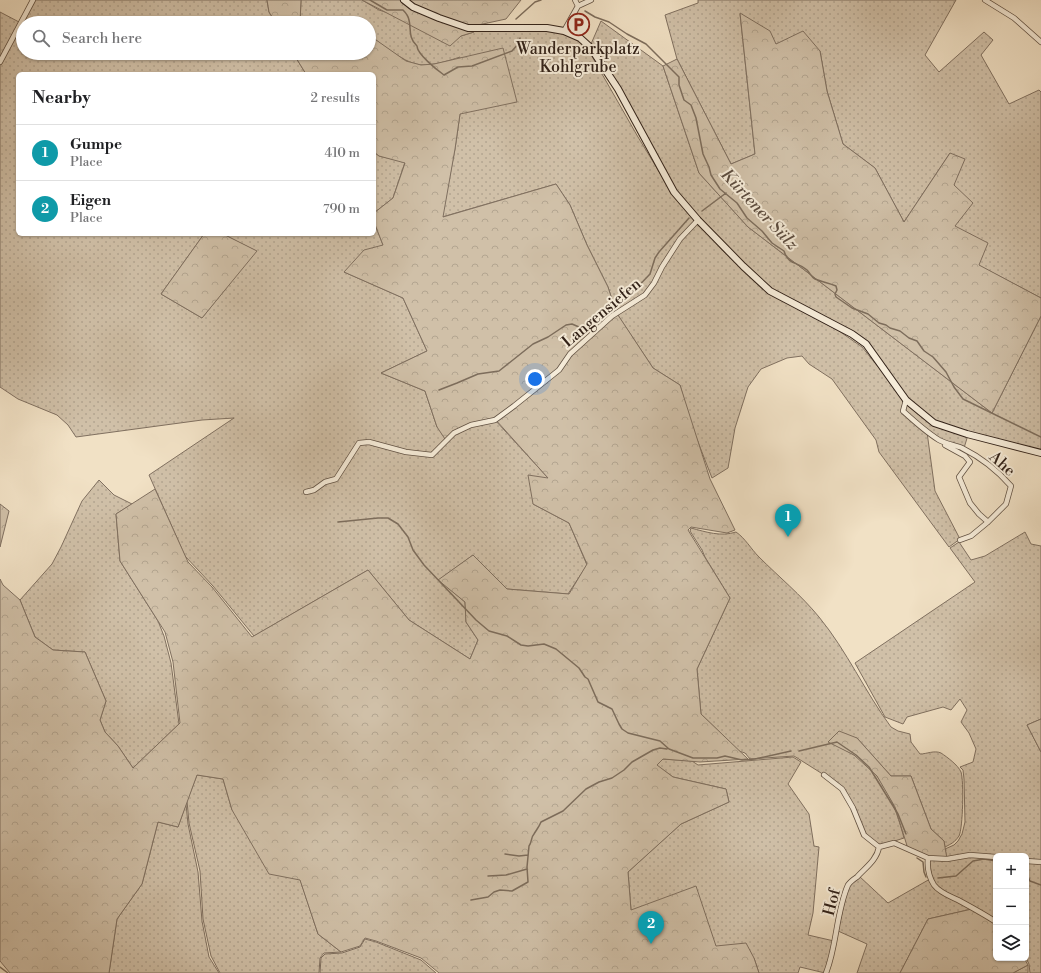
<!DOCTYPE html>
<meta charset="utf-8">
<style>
:root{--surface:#fff;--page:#f2f2f2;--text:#202124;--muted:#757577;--line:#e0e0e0;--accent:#8f2418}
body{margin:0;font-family:"Libre Bodoni",serif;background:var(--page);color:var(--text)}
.controls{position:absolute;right:12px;bottom:12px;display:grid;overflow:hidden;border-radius:6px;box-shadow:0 1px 3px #0004}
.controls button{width:36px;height:36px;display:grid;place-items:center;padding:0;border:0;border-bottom:1px solid var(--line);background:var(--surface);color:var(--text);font:20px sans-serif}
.you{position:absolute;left:535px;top:379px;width:14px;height:14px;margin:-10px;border:3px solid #fff;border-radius:50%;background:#1a73e8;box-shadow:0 0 0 6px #1a73e833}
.badge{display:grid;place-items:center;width:26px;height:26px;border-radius:50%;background:var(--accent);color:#fff;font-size:13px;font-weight:700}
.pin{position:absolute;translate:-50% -33px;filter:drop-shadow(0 1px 2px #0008)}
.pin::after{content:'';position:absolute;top:21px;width:14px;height:12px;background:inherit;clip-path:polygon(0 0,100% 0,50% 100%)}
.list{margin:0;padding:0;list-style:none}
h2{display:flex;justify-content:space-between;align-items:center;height:52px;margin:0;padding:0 16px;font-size:17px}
h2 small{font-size:13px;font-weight:400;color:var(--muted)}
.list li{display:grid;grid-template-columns:26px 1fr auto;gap:12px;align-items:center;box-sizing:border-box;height:56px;padding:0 16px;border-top:1px solid var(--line)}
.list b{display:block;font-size:15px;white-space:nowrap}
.list p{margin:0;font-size:13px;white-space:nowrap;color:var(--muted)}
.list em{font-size:13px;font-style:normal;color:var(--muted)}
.icon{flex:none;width:22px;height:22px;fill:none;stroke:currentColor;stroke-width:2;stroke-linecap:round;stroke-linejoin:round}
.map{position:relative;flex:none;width:1041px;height:973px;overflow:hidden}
.search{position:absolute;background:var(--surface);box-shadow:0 1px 3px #0004;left:16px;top:16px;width:360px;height:44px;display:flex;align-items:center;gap:10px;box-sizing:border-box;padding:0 14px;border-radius:22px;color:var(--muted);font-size:15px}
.panel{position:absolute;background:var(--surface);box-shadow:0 1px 3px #0004;left:16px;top:72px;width:360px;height:164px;border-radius:6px}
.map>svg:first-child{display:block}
.green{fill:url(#green-dots);stroke:#807060}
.forest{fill:url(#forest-crowns);stroke:#807060}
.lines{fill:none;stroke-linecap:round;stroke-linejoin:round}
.stream{stroke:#7d6d5c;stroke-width:1.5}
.minor-casing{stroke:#615143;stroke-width:6}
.secondary-casing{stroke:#312118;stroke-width:8}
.minor{stroke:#f6ecd9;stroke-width:4.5}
.secondary{stroke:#f6ecd9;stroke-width:6}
.labels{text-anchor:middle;stroke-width:4;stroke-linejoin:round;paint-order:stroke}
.poi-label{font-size:16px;fill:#312118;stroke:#f6ecd9}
.street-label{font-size:16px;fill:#312118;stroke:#f6ecd9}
.water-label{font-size:17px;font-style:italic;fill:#5d4d40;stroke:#f6ecd9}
</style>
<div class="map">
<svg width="1041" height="973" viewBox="0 0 1041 973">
<defs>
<pattern id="green-dots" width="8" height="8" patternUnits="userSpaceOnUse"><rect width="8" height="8" fill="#d0c0a8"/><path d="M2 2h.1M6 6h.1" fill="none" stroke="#b3a590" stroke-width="1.8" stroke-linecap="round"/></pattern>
<pattern id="forest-crowns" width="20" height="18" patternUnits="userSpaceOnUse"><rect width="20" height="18" fill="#d0c0a8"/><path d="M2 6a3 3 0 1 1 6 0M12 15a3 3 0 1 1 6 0" fill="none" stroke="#b3a590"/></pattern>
</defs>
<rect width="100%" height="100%" fill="#f1e1c5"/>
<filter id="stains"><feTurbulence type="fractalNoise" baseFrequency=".005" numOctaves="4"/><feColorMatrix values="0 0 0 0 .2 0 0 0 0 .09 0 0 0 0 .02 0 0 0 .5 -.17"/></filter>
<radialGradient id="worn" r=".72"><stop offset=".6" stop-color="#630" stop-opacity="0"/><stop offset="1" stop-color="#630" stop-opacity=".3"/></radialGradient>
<path class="green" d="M34,0H267L269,12L276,23H23V53H293L306,74H18V234H204L161,294L202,318L256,251L223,234H374V222L383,245L344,272L403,298L427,351L381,373L425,391L437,427L471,426L495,420L549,479L533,504L569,523L587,565L568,594L507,589L473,555L439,580L465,602L466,622L478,640L470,659L409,620L368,570L254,636L213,586L185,556L149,475L234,418L202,420L76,437L68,425L57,415L18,399L0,387V64Z
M301,0H362L379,10L461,36L474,32L472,29C498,30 555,25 576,39C584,44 590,52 594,60L638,137L672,193L696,220L679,238L653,283L644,294L616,312L608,287L587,245L570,205L556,184L442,217L455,149L460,114V57C448,61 435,65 423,65C406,65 383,45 369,35V23H339L326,20L314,23H300Z
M698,0H956L925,55L939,72L984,32L993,40L981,55L1009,104L1039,90L1041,92V298L978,265L955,226L954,185L950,153L904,222L875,168L843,144L827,91L820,51L776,44L740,14L755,154L731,164L677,59L665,15L698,3Z
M0,12L19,22L0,60Z
M601,21L663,66L699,173L748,227L992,413L1041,316V450L968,432L934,422L907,400L866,343L772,289L743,265L675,191L619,86L596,50L591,44Z
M374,152L379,156L405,162L393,198L374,213Z
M698,222L722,250L768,293L839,331L862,347L905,400L902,411L927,432L935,491L960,539L949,547L879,452L876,440L832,379L809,364L802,356L787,358L761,369L748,387L735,428L728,468L712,478L691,424L680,385L653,368L617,314L645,296L681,239Z
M906,402L933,423L968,435L964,448L940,439L904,411Z
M99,480L114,495L132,504L116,514L120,561L158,621L164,636L171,663L179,724L133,768L118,746L105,732L100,720L106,701L85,652L53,650L35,637L20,600L52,564L61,547L82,501Z
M691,528C706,532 721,537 736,532C745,538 751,549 759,557C779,577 801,595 819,617C847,651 865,692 891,727L898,731L910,734L911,742L920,754C927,754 934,750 941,753C947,757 958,765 961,772C964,781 963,828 959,836C955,842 951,844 945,847L944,841L931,829L911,776H891L857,738L829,742C837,746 846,750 854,755C884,774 895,805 904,838L879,846L865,833L842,788L829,778L794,756L750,759L745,753L739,751L701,714L697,669L730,598L705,557L702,550L690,531Z
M1025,532L1031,544L1041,546V719L1027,725L1041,752V861L1026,860V856L992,855L947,859L945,849L954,845L958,841L962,834L965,822L964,779L963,770L960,767L973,762L976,749L969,733L961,722L967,710L960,699L951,710L943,707L907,717L903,724L885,717L855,663L975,582L950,548L959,542L971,560L985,556Z
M793,757L801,762L788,784L809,814L814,846L819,847L813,913L808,935L834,941L825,973L800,967L798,973H759L754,958L716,947L631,910L628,872L681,824L729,802L726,789L673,777L656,765L663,759L692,761L698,765Z
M197,775L223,779L232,810L300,879L318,934L341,952L324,953L320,958L319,973H220L211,956L203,919L200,871L189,823L187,801Z
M186,804L188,824L198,872L202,921L209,957L219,973H109L117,919L142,884L158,822L178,827Z
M970,857L996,858V921L943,891C930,881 931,874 929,859Z
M1026,862H1041V973H1030L1029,964L1026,958Z
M859,876L888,903L930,879L935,887L972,909L928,919L900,973H857L867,944L838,931L846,896L850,885Z
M365,939L376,942L421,960L436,973H320L321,958L325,954L342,953L360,947Z
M1028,965V973H1013Z"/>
<path class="forest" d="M267,0H301L300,23H276L269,12Z
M362,0H404L413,5L409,0H521L506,19L469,27L474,32L461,36L450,46Z
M740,13L770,31L776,44L803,31L820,51L827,91L843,144L875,168L904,222L950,153L965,159L954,185L973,203L955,226L988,243L979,265L1041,298V316L992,413L748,227L699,173L663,66L677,59L731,164L755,154Z
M369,35L406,61L421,65L434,64L503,48L517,102L460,114L455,149L443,217L556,184L570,205L587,245L608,287L616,312L653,368L680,385L710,479L735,530L727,533L691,527L688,530L730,598L697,669L701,714L748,759L700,762L663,759L657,765L673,777L726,789L729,802L681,824L628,872L631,910L696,886L716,946L746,943L754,958L759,973H439L421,958L376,941L365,938L360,946L341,952L318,934L300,880L269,874L232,810L223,779L197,775L178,827L158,822L142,884L117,919L109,973H10L0,961V579L3,585L20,600L35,637L53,650L85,652L106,701L100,720L105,732L118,746L133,768L180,723L173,662L165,632L120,561L116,514L155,489L188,562L212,587L252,637L368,570L409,620L470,659L478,640L466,622L465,602L438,580L473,555L507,589L569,594L587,564L569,523L533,504L528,475L548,478L495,419L470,424L445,439L437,427L425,391L381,373L427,351L403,298L344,272L364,250L383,245L374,222V213L393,198L405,163L379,156L374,152V74H306L293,53H369Z
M204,234H223L257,251L202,318L161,294Z
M0,504L9,511L0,547Z
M1041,719V752L1027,725Z
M839,731L857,738L891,776H911L931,829L944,841L947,859L928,857L908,849L895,807L877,776L854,755L828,742Z
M972,909L996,923V958H1024L1028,965L1013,973H900L928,919Z"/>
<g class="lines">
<path class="stream" d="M370,0L387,10H403C404,11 406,13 407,15C413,24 406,36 417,46C417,54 437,70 444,75L458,67L472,66L512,51L519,43L520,38
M585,11L595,17L609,22L627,34L646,44L679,77V85L684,100L691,105L696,118L703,154L709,167L711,175L720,189L737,203L747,218L762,231L772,243L784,251C789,266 797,261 807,270C810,273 811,277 815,279C822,282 829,283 836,286L837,290L835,294L836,297L852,308L868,314L879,323L886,325L890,328L900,331L909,338L917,341L924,351L933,357L946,372L954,387L963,399L1041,437
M516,19L535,2L541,0
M702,211L726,193
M608,310L628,297L650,274L655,258L659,252L689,218
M439,390L457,383L478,374L499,371L533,344L548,337L566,325L572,324L579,327L602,318
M338,522L378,518H388L398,524L408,537L413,550L424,565L476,620L489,631L507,636L521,645L528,646L544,644L556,649L579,668L585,677L588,679L598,702L612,709L619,724L622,729L628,733L660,741L669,749L693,758H717L725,756L742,760L755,759L791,751
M799,751L837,742L856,755L869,767L898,814L906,834
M505,854L519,856L528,855
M917,858L923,862L924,872L926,877
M1026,864H1028L1027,875L1030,881L1041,885
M488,876L506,875L527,869
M938,878L956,876L973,861L984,859L996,861
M471,900L488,897L494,892L500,890L512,891L528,882L527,867L529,846C532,842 531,837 534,834C537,829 539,827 541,822L563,811L586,789L599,782L612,778L624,770L632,762L653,750L660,748L667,749
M0,967L8,973"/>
<defs>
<path id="minor" d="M575,0L578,6
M985,0L1014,18L1041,42
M564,31L578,6L591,0
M0,62L33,0
M906,400L903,411C914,421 926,432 939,440C946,444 955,445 962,448C980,457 998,471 1011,486L1006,504L988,522L971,536L960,540
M945,445L965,456L970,462L959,477L970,503L979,514L988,522
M306,492L314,490L325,482L336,479L359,443L369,442L406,452L432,455L454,433L471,425L495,420L514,406L559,370L570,354L612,316L645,295L654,283L662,267L680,239L698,220
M824,775L842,789L853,808L864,835L879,847
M879,847L894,843L928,858L947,859L970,855L996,857
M928,858C927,867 929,877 934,885C940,893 950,896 958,900C971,907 984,914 996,922
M1026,861L1041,862
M826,973C837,946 836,912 848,885C850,882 854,879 857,877C865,868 877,860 879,847"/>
<path id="secondary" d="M404,0L413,7L439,18L468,28H547L564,31L580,38L591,48L618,89L674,192L698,220L743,266L770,291L852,334L866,344L906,400L934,423L967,434L1041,453"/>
</defs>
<use href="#minor" class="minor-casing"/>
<use href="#secondary" class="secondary-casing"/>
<use href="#minor" class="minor"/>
<use href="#secondary" class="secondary"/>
</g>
<defs>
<symbol id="parking-ring" viewBox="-11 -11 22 22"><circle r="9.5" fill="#f6ecd9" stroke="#8f2418" stroke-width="1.5"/><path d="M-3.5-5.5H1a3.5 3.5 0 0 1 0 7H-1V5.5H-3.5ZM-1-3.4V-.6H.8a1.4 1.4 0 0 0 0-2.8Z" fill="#8f2418"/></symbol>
</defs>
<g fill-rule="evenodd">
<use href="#parking-ring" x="566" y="12" width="25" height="25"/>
</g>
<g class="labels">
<g class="poi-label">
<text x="578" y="54">Wanderparkplatz<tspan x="578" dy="18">Kohlgrube</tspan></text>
</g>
<g class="street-label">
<text transform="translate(601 312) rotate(-40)" y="6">Langensiefen</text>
<text transform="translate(1003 463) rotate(42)" y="6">Ahe</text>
<text transform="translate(831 902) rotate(-75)" y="6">Hof</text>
</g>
<g class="water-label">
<text transform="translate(760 209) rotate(47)" y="6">Kürtener Sülz</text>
</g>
</g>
<rect width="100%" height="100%" filter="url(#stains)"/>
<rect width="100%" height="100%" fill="url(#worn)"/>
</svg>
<div class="controls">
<button>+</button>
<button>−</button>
<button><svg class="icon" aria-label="layers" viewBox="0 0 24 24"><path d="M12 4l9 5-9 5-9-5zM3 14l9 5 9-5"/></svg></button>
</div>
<div class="you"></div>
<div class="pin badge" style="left:788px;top:537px;background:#0f9aa8">1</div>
<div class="pin badge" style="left:651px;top:944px;background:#0f9aa8">2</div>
<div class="search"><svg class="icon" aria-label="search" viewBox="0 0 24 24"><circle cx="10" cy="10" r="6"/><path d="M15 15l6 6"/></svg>Search here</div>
<section class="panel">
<h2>Nearby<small>2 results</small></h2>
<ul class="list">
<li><span class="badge" style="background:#0f9aa8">1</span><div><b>Gumpe</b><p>Place</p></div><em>410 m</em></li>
<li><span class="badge" style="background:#0f9aa8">2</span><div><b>Eigen</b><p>Place</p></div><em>790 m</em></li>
</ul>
</section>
</div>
